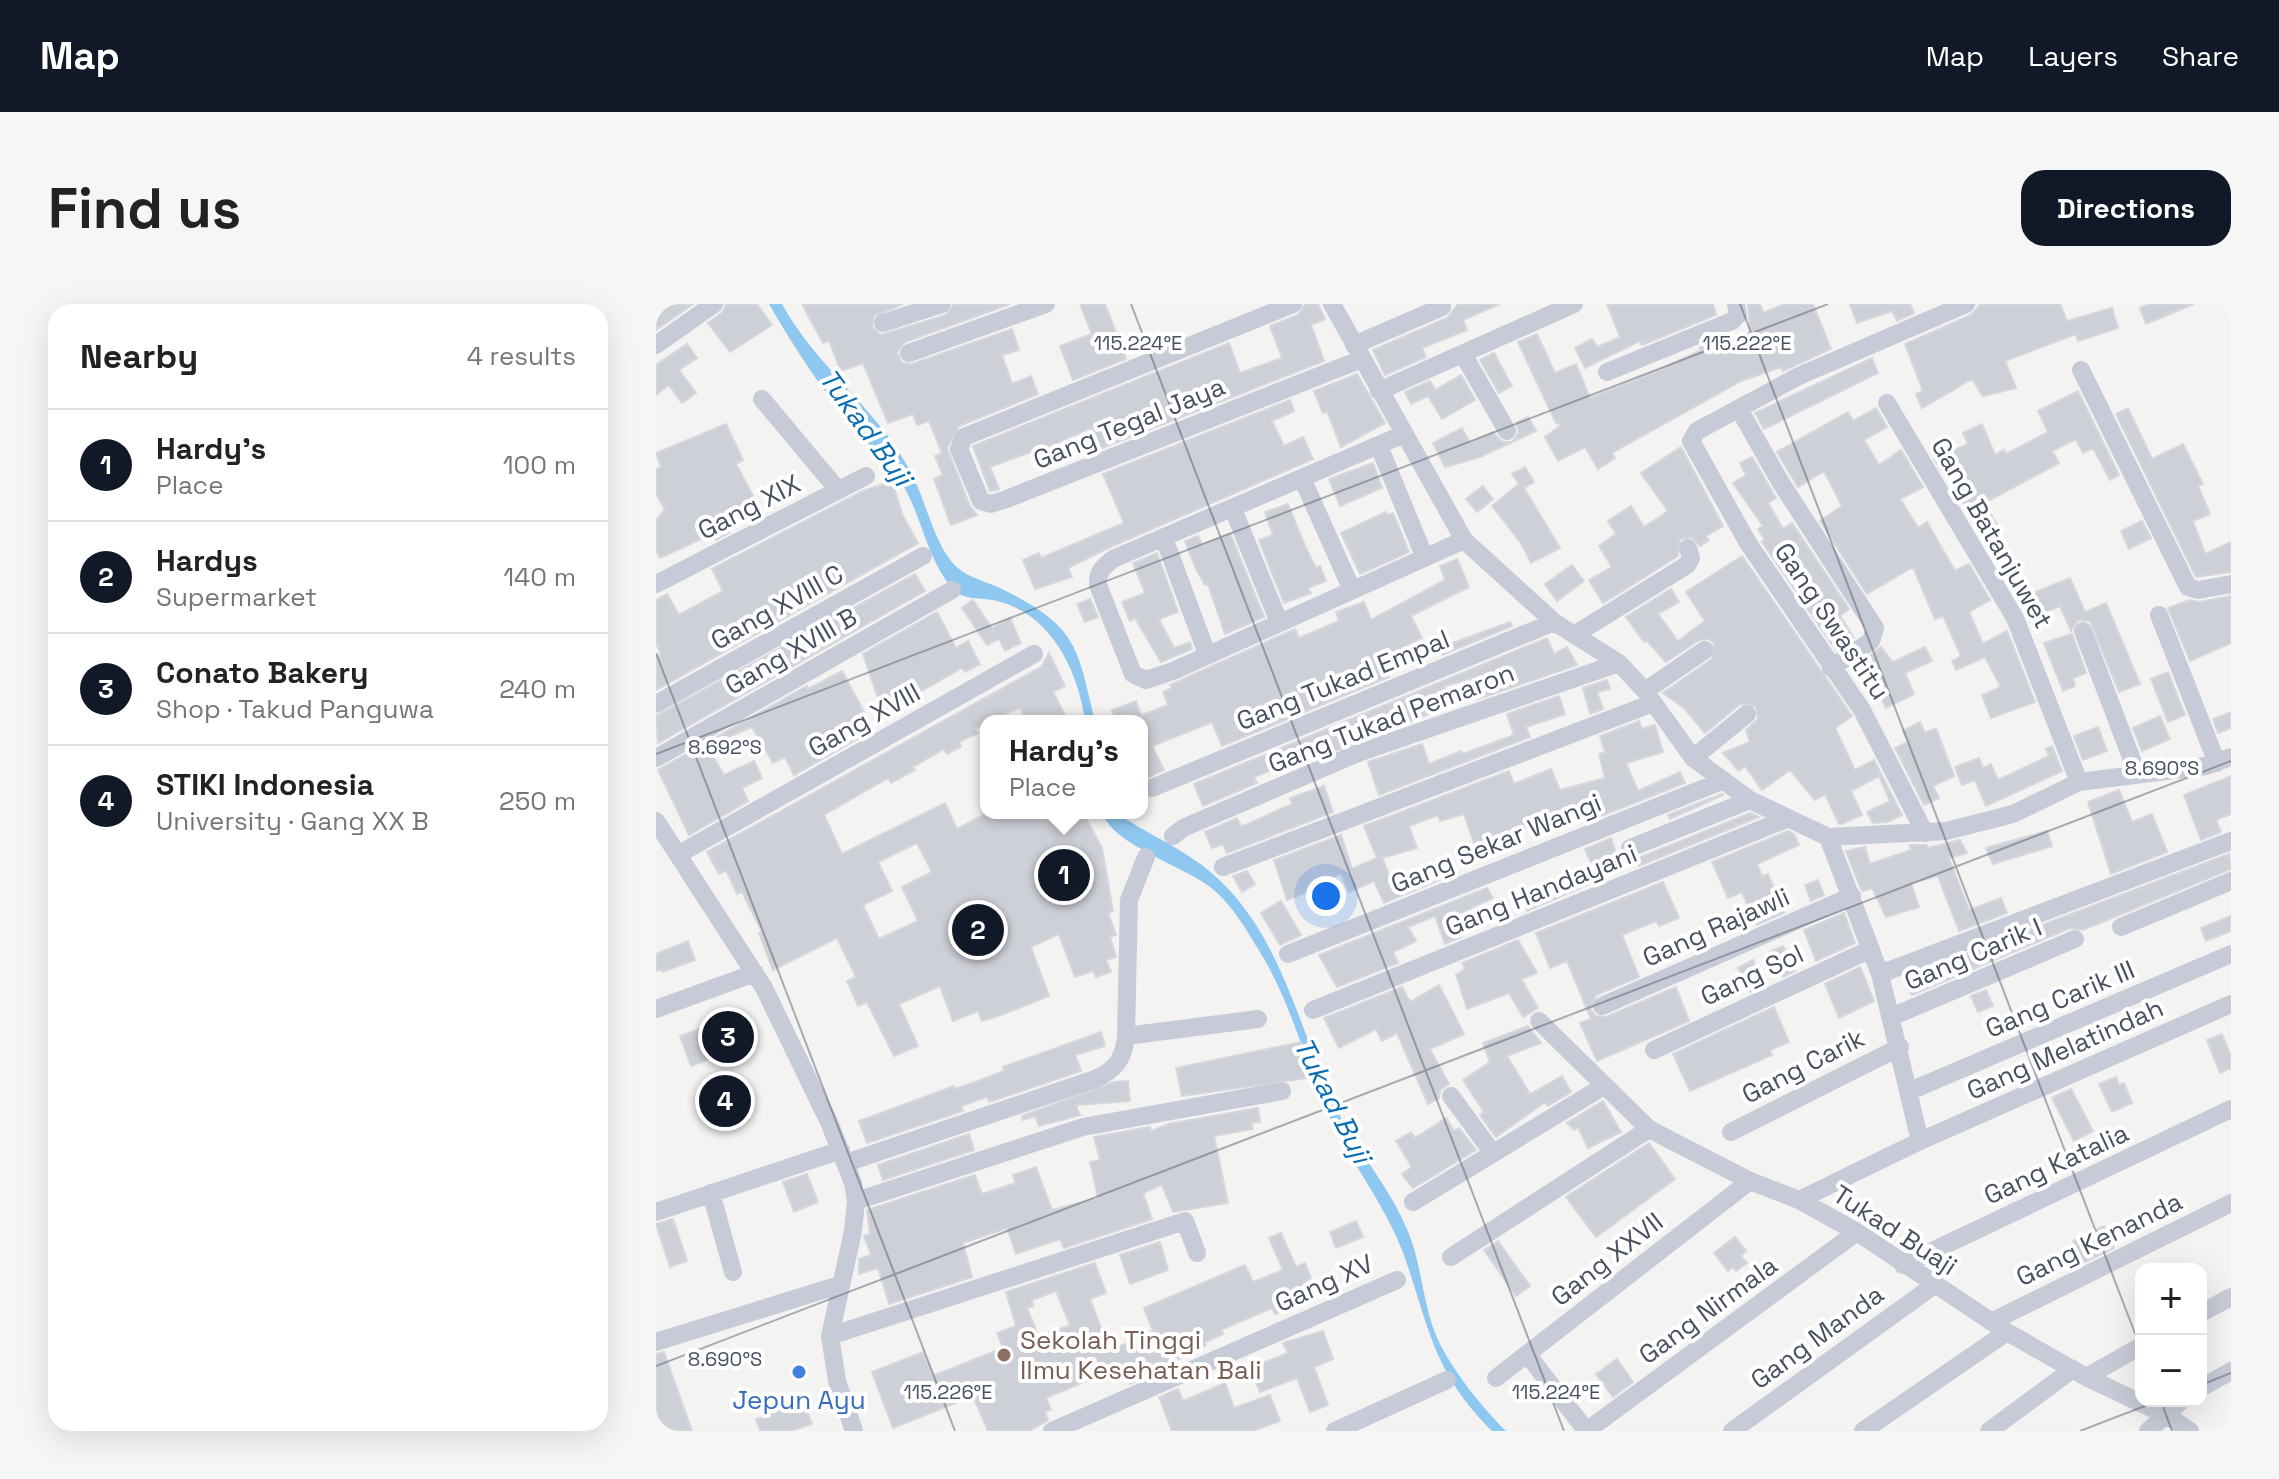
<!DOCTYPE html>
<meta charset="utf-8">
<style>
:root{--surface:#fff;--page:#f6f6f6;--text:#222;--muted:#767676;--line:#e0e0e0;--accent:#111827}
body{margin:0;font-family:"Space Grotesk",sans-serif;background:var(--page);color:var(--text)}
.controls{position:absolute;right:24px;bottom:24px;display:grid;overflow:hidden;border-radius:16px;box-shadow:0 8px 32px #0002}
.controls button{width:72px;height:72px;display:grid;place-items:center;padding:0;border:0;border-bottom:2px solid var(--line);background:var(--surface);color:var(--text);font:40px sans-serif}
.you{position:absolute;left:670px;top:592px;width:28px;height:28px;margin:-20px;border:6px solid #fff;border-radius:50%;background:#1a73e8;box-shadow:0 0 0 12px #1a73e833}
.badge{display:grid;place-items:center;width:52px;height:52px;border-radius:50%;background:var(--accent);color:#fff;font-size:26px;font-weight:700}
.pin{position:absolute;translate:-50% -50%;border:4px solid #fff;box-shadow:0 2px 8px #0006}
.popup{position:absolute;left:324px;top:411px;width:168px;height:104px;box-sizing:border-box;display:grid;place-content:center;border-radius:16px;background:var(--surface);filter:drop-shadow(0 2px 6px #0005);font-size:26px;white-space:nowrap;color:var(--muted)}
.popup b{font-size:30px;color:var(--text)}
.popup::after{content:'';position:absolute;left:50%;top:100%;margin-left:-16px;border:16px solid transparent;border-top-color:var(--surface)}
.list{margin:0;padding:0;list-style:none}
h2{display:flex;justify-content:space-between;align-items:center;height:104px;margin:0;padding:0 32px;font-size:34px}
h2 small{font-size:26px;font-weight:400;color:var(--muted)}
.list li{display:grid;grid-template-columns:52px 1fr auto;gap:24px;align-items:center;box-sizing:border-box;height:112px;padding:0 32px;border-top:2px solid var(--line)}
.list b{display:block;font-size:30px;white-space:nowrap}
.list p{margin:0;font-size:26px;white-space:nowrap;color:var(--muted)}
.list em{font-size:26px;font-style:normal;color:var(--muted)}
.map{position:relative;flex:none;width:1575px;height:1127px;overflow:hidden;border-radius:24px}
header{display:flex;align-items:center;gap:48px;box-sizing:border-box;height:112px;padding:0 40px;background:var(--accent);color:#fff}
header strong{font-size:38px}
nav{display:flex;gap:44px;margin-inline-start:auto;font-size:28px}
.intro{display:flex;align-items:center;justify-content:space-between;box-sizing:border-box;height:192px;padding:0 48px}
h1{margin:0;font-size:56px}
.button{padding:20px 36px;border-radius:24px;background:var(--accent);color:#fff;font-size:28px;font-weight:700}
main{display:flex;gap:48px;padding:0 48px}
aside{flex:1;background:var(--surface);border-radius:24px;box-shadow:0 8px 32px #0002}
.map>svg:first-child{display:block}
.water{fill:#8ec7ef}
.building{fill:#ced0d7;stroke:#d6d7dd;stroke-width:2;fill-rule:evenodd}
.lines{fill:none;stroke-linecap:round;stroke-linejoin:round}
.minor{stroke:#c6cbd7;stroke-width:18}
.ticks{fill:none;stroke:#495160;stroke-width:2;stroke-opacity:0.45}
.education-dot{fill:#8d6e63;stroke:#fff;stroke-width:3}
.shop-dot{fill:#3f7fe0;stroke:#fff;stroke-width:3}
.labels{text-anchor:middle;stroke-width:8;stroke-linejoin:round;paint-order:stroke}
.street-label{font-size:26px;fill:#495160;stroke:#fff}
.education-label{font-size:26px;fill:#785e54;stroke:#fff;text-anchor:start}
.shop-label{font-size:26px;fill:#366cbe;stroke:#fff}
.water-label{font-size:28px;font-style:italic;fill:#096db3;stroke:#fff}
.ticks-label{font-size:20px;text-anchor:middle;fill:#495160;stroke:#fff;stroke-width:8;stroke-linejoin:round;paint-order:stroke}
</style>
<header>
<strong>Map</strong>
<nav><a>Map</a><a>Layers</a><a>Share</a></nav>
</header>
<div class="intro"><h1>Find us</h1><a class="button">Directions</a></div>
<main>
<aside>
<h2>Nearby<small>4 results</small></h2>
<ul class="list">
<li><span class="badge">1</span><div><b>Hardy's</b><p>Place</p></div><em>100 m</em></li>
<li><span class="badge">2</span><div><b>Hardys</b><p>Supermarket</p></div><em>140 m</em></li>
<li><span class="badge">3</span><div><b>Conato Bakery</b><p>Shop · Takud Panguwa</p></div><em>240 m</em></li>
<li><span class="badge">4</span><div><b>STIKI Indonesia</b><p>University · Gang XX B</p></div><em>250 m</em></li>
</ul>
</aside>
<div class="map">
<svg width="1575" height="1127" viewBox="0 0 1575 1127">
<rect width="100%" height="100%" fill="#f4f3f2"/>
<path class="water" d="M113,0H126C159,61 219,103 252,163C269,192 275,231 295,257C310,275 329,276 348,286C421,323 421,341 439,417H429C422,366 395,310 341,297C325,293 307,297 296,284C269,252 266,209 243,175C229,154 207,136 191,116C162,80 136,40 113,0Z
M447,509H460C487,527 517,540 543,559C624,618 640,720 680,804C701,848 735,884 753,930C767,965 767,1007 784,1040C800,1071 826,1103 850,1127H836C779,1070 774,1028 750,957C733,906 699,865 676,818C649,761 636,698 602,645C589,623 574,598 554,583C529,563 454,539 447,509Z"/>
<path class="building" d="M0,0H37L0,26Z
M70,0H101L116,21L74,48L52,19L66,9Z
M146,0H247L218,12L216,23L225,31L290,11L298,0H354L249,38L241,48L246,59L256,60L356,25L363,46L346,51L356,80L375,72L382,90L303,122L291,144L314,202L321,211L295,221L278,175L287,171L279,152L286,149L273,117L261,121L257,110L232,119L207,59L185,67L173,37L167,39Z
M424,0H449L470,55L417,76L404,42L436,30Z
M649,0H662L669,15L655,21L668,57L444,145L435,124L395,142L363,152L334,163L343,185L334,187L317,142L573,39L584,69L626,54L614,22L642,11Z
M802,0H844L807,16L811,26L766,44L770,53L729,71L717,46L791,14Z
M951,0H1057L1060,11L986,41L984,37L929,64L919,44L936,35L941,43L964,33Z
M1092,0H1104L1107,9L1129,0H1157L1175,45L1127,67L1125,63L1085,77L956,149L959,154L942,165L929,143L902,157L889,133L905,121L900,119L862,38L881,30L899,69L920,60L934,94L1001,67L1045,46L1044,43L1066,34L1068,42L1094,28Z
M1194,0H1254L1258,9L1241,17L1236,7L1201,19Z
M1404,0L1411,17L1456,4L1462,24L1422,37L1420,30L1349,57L1360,84L1327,92L1316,75L1266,104L1260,90L1267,87L1249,40L1315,11L1325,0Z
M1494,0H1538L1490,20L1484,4Z
M31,40L41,54L23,66L40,89L26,99L13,81L0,91V61Z
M838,49L856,82L843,89L824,56Z
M1216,54L1222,69L1108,125L1099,109Z
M701,70L729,119L685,143L671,107L667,109L658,87Z
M805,71L819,96L786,115L772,92L755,100L749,88L774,77L779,86Z
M1422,87L1463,171L1454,176L1437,144L1427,149L1420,135L1396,147L1403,159L1328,199L1341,221L1324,231L1292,171L1289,172L1278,155L1312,140L1307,129L1326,120L1339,151L1348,146L1350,150L1392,128L1382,107Z
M634,96L638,107L616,117L628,142L647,133L657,155L452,244L412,264L416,273L379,285L367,256L383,249L385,254L468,219L447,170Z
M1220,104L1231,123L1208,136L1223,161L1245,146L1267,183L1244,195L1262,224L1271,218L1299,267L1313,260L1334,296L1313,308L1327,340L1351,327L1379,398L1335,414L1326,391L1345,383L1329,353L1300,366L1296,357L1305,352L1287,312L1279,315L1257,263L1211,290L1164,217L1186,202L1168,167L1142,183L1121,148L1192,108L1197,117Z
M1472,104L1496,155L1527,140L1547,180L1542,182L1554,210L1537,217L1549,250L1575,238V268L1540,273L1460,110Z
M872,113L880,127L824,153L789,163L777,139L806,124L814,139L837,128L846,138H856L863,128L860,119Z
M70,120L87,156L80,160L102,201L69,219L74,228L60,236L56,230L4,254L0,246V216L9,206L0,189V165L5,163L0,149Z
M1025,143L1067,222L1050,232L1053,236L1044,242L1036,233L1024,235L1022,252L947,299L933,276L956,263L943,242L960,230L952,217L975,202L988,223L1012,207L985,169Z
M1096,153L1120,194L1112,199L1127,225L1136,219L1193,305L1184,312L1198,334L1180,346L1106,238L1109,236L1102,225L1107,222L1077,179L1090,171L1084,159Z
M717,159L726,184L684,202L673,175Z
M869,163L878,178L868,184L904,244L875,259L865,239L836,202L863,180L856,170Z
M236,177L246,210L262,239L0,386V352L5,350L0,339V296L11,290L23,311L67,287L56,265L207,187Z
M827,182L837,195L821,208L810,195Z
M632,200L649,242L660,264L664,262L670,277L652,284L655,289L628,299L603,236L617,231L609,208Z
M730,208L732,211L737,209L753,248L704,270L685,229Z
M1486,217L1495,234L1473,245L1465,227Z
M574,229L608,313L569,330L552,280L549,281L540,265L529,237L542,232L546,241Z
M501,249L522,308L503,315L518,344L534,338L536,345L505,358L479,314L474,317L466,298L489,289L477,259Z
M1086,252L1196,412L1179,424L1199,466L1218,456L1246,511L1231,518L1217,519L1211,508L1234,497L1223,472L1195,487L1206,511L1186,520H1183L1169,490L1159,496L1134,466L1106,486L1089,462L1083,467L1067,449L1094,438L1090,426L1102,415L1100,402L1084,400L1049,429L1028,404L1007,389L1056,355L1059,340L1053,335L1043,336L1010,358L991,337L988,338L970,313L1015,285L1023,298L1002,310L1022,337L1049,317L1030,288Z
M801,255L813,283L755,312L766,334L751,341L756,352L729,362L733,373L566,442L556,418L496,442L508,466L490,474L486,467V417H460L456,406L480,397L486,414V411L512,401L507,388L516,384L514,381L639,325L643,334L683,317L680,308L708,298L715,316L789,276L784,262Z
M916,261L928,277L901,297L889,280Z
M259,270L269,287L2,439L0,412Z
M1414,274L1429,308L1450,299L1484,380L1463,388L1434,317L1422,316L1415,327L1404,302L1376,314L1367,293Z
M1575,292V339L1534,357L1512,304L1533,296L1543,298Z
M434,295L442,313L429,318L421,300Z
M317,296L340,330L336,324L354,314L365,339L349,347L343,335L331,341L306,304Z
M281,308L300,344L312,337L324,360L309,368L306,364L227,409L207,350Z
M854,318L856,322L786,351L783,344Z
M1416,330L1430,369L1417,374L1419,382L1407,387L1388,339Z
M891,334L898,350L911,343L921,361L822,395L814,375L788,382L796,401L656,456L651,444L620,456L623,463L598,473L601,479L547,502L538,480Z
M1225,343L1237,358L1269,343L1276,357L1249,369L1258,390L1230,404L1210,363L1208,365L1204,359Z
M393,349L409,382L397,388L410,413L402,417H371L364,404L330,417L320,425L322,429L303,438L305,443L291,450L288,445L257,463L259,466L235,479L232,474L168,511L186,550L289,499L301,525L331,509H427L446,544L457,607L452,609L460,631L454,633L460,653L450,656L455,668L440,673L437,667L419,673L403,630L375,643L393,692L345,711L326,717L322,707L297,717L284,682L243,700L262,742L238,752L211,698L202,702L191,677L200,673L181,634L117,666L103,629L106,628L86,588L81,590L70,566L63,570L51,548L385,363ZM261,539L276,568L246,583L262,617L223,635L207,601L236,587L222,558Z
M186,367L216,423L211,426L212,429L138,471L129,453L117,459L96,423L51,442L68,471L98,457L106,474L86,484L92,497L33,531L2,466L151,382L152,385Z
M1512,368L1529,411L1512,418L1495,375Z
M951,376L954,385L941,388L947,405L934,410L927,384Z
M903,392L909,410L870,423L874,433L723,491L712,458L766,440L773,460L805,447L807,450L858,431L851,410Z
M1575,408V424L1562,429L1557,415Z
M1504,412L1514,435L1486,447L1477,424Z
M983,417L986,425L999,421L1007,448L970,459L982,487L1024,468L1029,479L945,512L939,498L886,522L885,518L819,542L808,510L784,517L782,511L753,522L761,544L726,554L740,587L782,571L784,576L728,599L718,577L693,588L685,570L659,579L661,584L631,596L618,556L685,531L696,565L721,554L708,522L853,467L858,480L895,465L904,486L949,474L943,450L949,448L944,432Z
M1264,418L1269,429L1280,424L1298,472L1277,482L1283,494L1268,501L1239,444L1252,438L1247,427Z
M1442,423L1451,447L1427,456L1418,432Z
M1396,442L1406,467L1330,502L1319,476L1306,481L1299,463L1323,454L1327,464L1335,460L1342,476L1393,452L1390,445Z
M1575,472V510L1560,516L1565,528L1545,536L1528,491Z
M668,482L677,508L571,549L567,540L556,544L549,528L581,514L585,523L636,500L634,494Z
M1463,486L1476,518L1496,510L1511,548L1455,570L1432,498Z
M1067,491L1014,515L1012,511L1066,490Z
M1094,509L1103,513L983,562L980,555Z
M1132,527L1138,530L1143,541L1101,560L1106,572L1112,570L1128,609L1100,621L1086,588L1072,594L1056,558Z
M1391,527L1396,542L1337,560L1330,544Z
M955,534L963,558L938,567L929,545Z
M1304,536L1311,549L1293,554L1313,606L1345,594L1351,609L1303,627L1282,572L1255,579L1263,603L1230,613L1216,584L1207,587L1204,583L1190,547L1209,543L1214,560L1255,546L1253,541H1271L1272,544Z
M1573,550L1575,565L1427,626L1414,624L1256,691L1247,674Z
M591,567L599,580L586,588L577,572Z
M1162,576L1168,591L1155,597L1149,581Z
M938,578L871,607L867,596L901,582L904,590Z
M1007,578L1023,614L1003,622L1000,617L966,631L983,673L940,691L935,706L940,712L950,713L1020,683L1033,717L941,757L924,719L935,715L911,657L894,664L880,629Z
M831,584L837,594L798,612L805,633L789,640L779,612L752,623L760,637L737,648L742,659L681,683L663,651Z
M625,597L645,631L624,641L605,609Z
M1188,609L1199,639L1160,657L1148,626Z
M1575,612V627L1550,637L1545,624Z
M862,636L881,669L865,675L882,704L867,713L853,689L811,705L800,671L809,665L806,659Z
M32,637L39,656L6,668L5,665L0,667V650Z
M1127,642L1139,667L1127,673L1114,648Z
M1097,656L1108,681L1094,688L1082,664Z
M1204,663L1218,697L1183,714L1169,680Z
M783,681L808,730L774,745L793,780L784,786L783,794L772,800L741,729L726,737L720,725L683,744L668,714L746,683L754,698Z
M1330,686L1337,702L1322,708L1315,692Z
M1118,703L1133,738L1114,746L1116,751L1034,787L1017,750Z
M73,714L84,744L35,762L24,732Z
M872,722L885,739L851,752L874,790L906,772L915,788L892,802L889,798L840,833L824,811L828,808L807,776L834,758L827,739Z
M445,728L449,742L419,751L425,767L333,798L331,793L305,802L307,807L211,839L203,817L298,782L299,785L325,776L348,767L347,763Z
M1566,730L1575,753V764L1564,769L1551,736Z
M645,738L652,774L526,792L520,764Z
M1460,773L1463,781L1468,779L1476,799L1456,808L1443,780Z
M472,777L474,797L420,801L424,811L383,822L379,812L367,816L366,812L458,778Z
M1415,785L1437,827L1418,837L1396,794Z
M947,797L965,828L932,844L922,823L918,826L911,819Z
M602,804L604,818L595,819L597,825L558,832L572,899L517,908L506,881L487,889L496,915L408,944L404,935L360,950L351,924L307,939L316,973L233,1000L222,964L203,970V955L215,951L208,932L214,930L211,906L319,871L326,890L360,879L357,871L380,863L396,906L442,894L434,858L444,856L438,833L494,823L495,827L513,820Z
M790,814L798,827L803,824L820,846L757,884L746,870L756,863L740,837L755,828L759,834Z
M313,830L318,846L227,876L222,861Z
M993,839L1019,875L940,933L910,893Z
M151,870L162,898L138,908L127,878Z
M17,915L31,957L14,963L0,920Z
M700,917L707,933L680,944L674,928Z
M1448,922L1458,944L1427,959L1417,937Z
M625,929L640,963L649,959L655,974L650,977L655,989L629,1000L631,1005L619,1010L616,1004L565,1026L567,1030L549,1038L550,1041L474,1080L469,1067L458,1072L456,1066L390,1094L395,1106L389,1108L392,1116L373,1127H332L317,1092L237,1124L216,1068L267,1048L277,1072L347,1044L341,1029L360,1022L350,988L439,959L450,989L434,995L454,1047L497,1027L488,1004L589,961L597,978L627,966L613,934ZM400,987L414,1021L383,1033L371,1004L377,1002L376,996Z
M1079,933L1090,947L1085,952L1091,959L1080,967L1077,963L1072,967L1058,949Z
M842,937L874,982L860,992L828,946Z
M504,938L512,966L474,980L464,951Z
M667,1027L677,1055L658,1063L672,1101L654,1108L641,1074L604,1088L594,1064L632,1049L627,1039Z
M8,1048L36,1127H0V1050Z
M961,1055L977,1078L957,1093L940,1070Z
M569,1079L578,1104L614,1091L624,1117L596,1127H516L503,1093L522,1085L527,1097Z
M148,1099L156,1120L135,1127H104L100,1115Z"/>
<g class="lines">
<path class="minor" d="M637,0L308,133L303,145L325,197L335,200L348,196L706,55
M676,0L808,236L898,318L963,359L989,387L1037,454L1094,496L1172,533L1290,527L1357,510L1423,478L1550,462L1575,453
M227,19L286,0
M0,41L58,0
M698,41L786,3
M253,49L390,0
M807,50L851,127
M1425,66L1532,283L1542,286L1575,280
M951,68L1076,17L1082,11L1080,0
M723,87L918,0
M106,95L182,186
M1231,99L1359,314L1423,478
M1083,105L1125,179L1219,324L1215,337L1175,364
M746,131L457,255C447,263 441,268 442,281L477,370L490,376L517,367L808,236
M723,142L769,254
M646,174L696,286
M577,205L623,318
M508,234L551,350
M0,280L210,172
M1503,311L1561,459
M1427,327L1481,469
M918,331L1031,261L1035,254L1032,244
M989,387L1049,346
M0,400L267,252
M0,454L296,286
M1037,454L1091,410
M496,484L898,318
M0,517L108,684L173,818L197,879L200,897L197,927L174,1032L181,1077L198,1127
M1269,529L1206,406L1092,239L1035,137L1041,127L1143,72L1310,0
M517,532L527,524L702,449L963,359
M1172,533L1224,670L1264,837
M974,544L1094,496
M23,550L378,350
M567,563L997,399
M1465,623L1575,577
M632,650L1066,477
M1224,670L1575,537
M946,702L1196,592
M0,705L99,669
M657,706L1133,514
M1235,713L1419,635
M883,717L993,825L1094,877L1143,896L1201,928L1351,1028L1430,1073L1512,1112L1534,1127
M470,732L602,715
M998,746L1215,645
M1254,787L1575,650
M795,792L836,848
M1075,828L1244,743
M190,859L439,775C460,766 468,754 470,732L473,596L490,553
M55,889L77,968
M1143,896L1264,837L1575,700
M200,897L427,823L626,787
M757,898L948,782
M0,908L185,846
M795,953L993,825
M1247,961L1575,805
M1545,1009L1575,993
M1335,1018L1575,899
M174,1032L529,917L541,949
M0,1038L183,981
M871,1050L929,1125H933L1201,928
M1430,1073L1485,1042
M840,1074L1094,877
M1545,1084L1575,1067
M396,1127L741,976
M679,1127L791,1076
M1076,1127L1277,982
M1207,1127L1351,1028
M1333,1127L1417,1065
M1492,1127L1525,1097"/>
</g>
<path class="ticks" d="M475,0L908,1127M1084,0L1485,1045M0,349L299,1127M0,450L1172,0M0,1062L1575,457M1545,1081L1575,1069M1505,1097L1516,1127M1424,1127L1502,1097"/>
<circle class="education-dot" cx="348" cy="1051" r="8"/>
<circle class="shop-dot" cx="143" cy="1068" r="8"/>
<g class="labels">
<g class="street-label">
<text transform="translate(473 119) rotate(-22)" y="9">Gang Tegal Jaya</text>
<text transform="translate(93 203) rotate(-27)" y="9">Gang XIX</text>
<text transform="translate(1336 229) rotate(60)" y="9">Gang Batanjuwet</text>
<text transform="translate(121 303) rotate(-29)" y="9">Gang XVIII C</text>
<text transform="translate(1176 317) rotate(56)" y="9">Gang Swastitu</text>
<text transform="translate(135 347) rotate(-30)" y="9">Gang XVIII B</text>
<text transform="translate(687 376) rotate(-22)" y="9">Gang Tukad Empal</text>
<text transform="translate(735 414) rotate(-21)" y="9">Gang Tukad Pemaron</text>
<text transform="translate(208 416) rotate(-29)" y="9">Gang XVIII</text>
<text transform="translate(840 539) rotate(-22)" y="9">Gang Sekar Wangi</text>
<text transform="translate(885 586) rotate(-22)" y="9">Gang Handayani</text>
<text transform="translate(1060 623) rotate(-24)" y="9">Gang Rajawli</text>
<text transform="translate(1317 650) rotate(-23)" y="9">Gang Carik I</text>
<text transform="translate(1096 671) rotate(-25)" y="9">Gang Sol</text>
<text transform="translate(1404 695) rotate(-23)" y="9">Gang Carik III</text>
<text transform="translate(1409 745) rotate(-24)" y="9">Gang Melatindah</text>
<text transform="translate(1147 762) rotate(-27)" y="9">Gang Carik</text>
<text transform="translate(1400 860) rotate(-25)" y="9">Gang Katalia</text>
<text transform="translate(1239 926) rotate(33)" y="9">Tukad Buaji</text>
<text transform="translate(1443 935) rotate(-26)" y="9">Gang Kenanda</text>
<text transform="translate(951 955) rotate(-38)" y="9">Gang XXVII</text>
<text transform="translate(668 979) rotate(-24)" y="9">Gang XV</text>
<text transform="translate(1052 1006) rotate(-36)" y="9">Gang Nirmala</text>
<text transform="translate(1161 1033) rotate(-36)" y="9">Gang Manda</text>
</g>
<g class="education-label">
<text x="364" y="1045">Sekolah Tinggi<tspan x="364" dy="30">Ilmu Kesehatan Bali</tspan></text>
</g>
<g class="shop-label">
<text x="143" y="1105">Jepun Ayu</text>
</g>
<g class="water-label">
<text transform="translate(210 123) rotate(54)" y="10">Tukad Buji</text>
<text transform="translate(677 796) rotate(63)" y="10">Tukad Buji</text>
</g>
</g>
<g class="ticks-label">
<text x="482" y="46">115.224°E</text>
<text x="1091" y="46">115.222°E</text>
<text x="69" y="450">8.692°S</text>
<text x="1506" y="471">8.690°S</text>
<text x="69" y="1062">8.690°S</text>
<text x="292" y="1095">115.226°E</text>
<text x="900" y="1095">115.224°E</text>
</g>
</svg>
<div class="controls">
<button>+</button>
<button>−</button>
</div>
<div class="you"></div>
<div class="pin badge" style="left:408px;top:571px">1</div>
<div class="popup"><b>Hardy's</b>Place</div>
<div class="pin badge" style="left:322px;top:626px">2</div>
<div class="pin badge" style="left:72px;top:733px">3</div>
<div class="pin badge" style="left:69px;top:797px">4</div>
</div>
</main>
